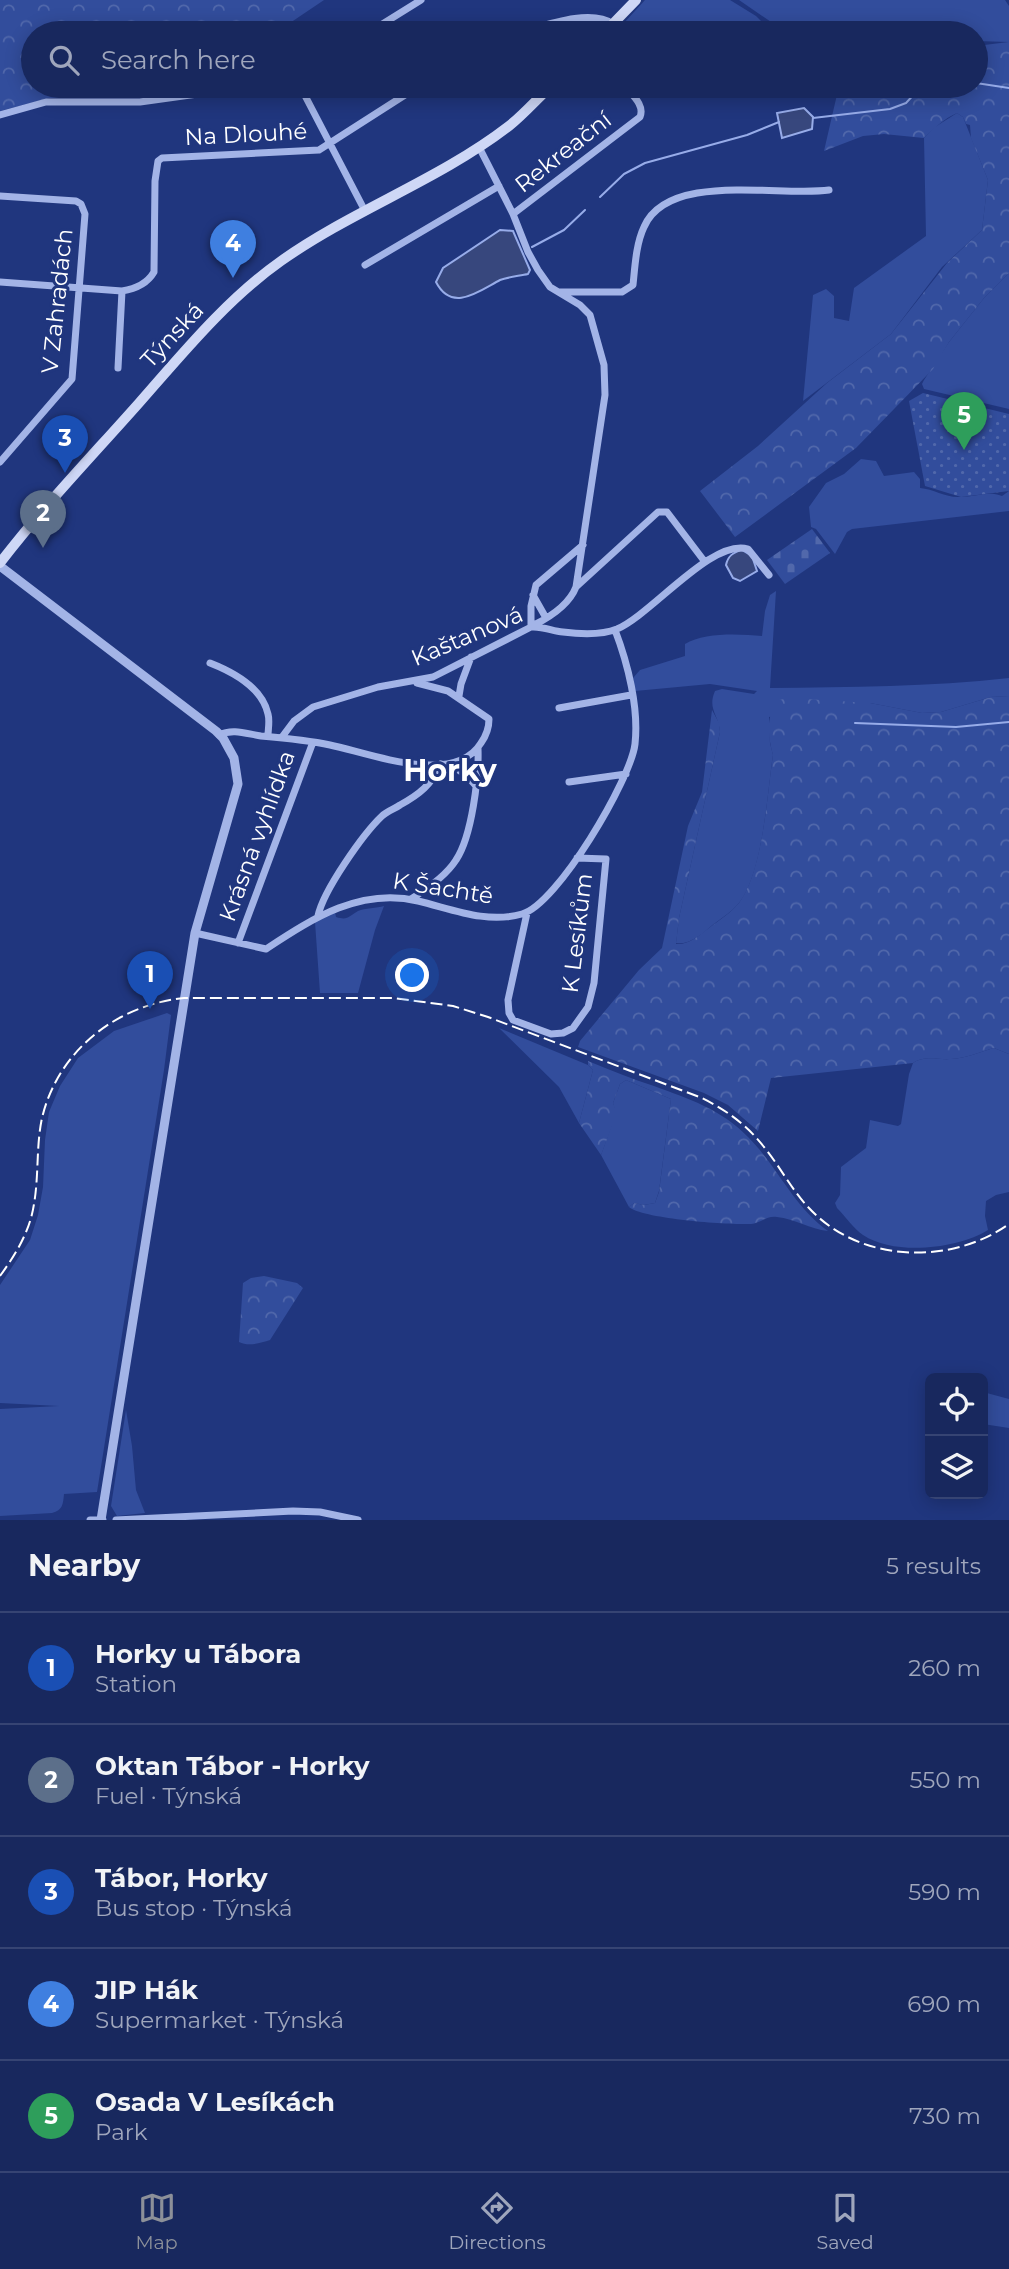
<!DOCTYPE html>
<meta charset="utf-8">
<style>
:root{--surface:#18285e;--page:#253467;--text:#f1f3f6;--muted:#9fa6bc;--line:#364473;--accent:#8c9099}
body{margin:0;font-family:Montserrat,sans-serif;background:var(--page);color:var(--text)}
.controls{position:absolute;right:21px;bottom:21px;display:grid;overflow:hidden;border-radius:10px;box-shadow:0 4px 18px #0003}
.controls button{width:63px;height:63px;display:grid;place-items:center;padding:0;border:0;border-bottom:2px solid var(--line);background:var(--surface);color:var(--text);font:35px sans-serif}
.you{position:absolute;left:413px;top:976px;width:24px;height:24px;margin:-18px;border:5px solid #fff;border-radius:50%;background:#1a73e8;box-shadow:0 0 0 10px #1a73e833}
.badge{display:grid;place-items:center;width:46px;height:46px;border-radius:50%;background:var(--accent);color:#fff;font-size:23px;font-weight:700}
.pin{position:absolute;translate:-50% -58px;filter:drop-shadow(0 2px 4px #0008)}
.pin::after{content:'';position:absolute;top:37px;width:24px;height:21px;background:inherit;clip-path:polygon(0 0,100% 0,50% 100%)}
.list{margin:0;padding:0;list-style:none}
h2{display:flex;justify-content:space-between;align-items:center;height:91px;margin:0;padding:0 28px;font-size:30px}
h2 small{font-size:23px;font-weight:400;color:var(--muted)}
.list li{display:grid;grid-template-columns:46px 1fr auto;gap:21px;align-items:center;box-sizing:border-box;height:112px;padding:0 28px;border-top:2px solid var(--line)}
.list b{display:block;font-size:26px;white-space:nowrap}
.list p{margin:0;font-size:23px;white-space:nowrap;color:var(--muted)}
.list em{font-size:23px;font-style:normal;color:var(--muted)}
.icon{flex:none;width:38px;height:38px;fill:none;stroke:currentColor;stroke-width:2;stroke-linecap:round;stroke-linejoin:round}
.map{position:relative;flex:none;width:1009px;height:1520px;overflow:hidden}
.search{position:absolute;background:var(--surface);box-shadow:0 4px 18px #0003;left:21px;right:21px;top:21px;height:77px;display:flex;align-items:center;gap:18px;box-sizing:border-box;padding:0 24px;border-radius:38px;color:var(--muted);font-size:26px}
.sheet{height:651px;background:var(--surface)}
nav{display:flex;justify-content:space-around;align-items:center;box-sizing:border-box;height:98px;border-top:2px solid var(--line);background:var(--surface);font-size:19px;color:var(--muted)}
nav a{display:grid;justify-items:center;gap:4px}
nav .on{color:var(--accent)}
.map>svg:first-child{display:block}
.grass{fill:#324d9c}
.forest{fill:url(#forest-crowns)}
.cemetery{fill:url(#cemetery-stones)}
.park{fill:url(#park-dots)}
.water{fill:#37477d;stroke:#97ace9;stroke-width:2}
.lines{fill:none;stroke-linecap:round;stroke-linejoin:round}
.stream{stroke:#97ace9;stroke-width:2}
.minor{stroke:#a3b4e7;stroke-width:7}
.tertiary{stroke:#a3b4e7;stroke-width:9}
.secondary{stroke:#ced7f6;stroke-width:10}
.rail{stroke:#fff;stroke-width:2;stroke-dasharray:12 5;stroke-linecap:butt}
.labels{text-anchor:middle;stroke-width:6;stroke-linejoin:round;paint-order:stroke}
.street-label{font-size:23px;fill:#fff;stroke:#20367e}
.district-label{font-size:30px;font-weight:bold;fill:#fff;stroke:#20367e}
</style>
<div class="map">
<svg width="1009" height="1520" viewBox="0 0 1009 1520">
<defs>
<pattern id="forest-crowns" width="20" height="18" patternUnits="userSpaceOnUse" patternTransform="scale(1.75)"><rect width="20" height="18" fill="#324d9c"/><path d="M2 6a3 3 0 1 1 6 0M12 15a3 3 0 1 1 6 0" fill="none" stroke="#5168ab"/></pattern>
<pattern id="cemetery-stones" width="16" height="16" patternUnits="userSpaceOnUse" patternTransform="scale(1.75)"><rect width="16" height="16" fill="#324d9c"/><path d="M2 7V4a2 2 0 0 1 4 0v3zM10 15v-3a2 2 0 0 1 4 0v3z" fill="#5168ab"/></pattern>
<pattern id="park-dots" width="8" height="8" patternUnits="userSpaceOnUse" patternTransform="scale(1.75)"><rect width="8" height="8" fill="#324d9c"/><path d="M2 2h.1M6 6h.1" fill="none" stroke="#5168ab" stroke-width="1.8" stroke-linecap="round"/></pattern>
</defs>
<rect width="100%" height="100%" fill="#20367e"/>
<path class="grass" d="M645,0H730L756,16L773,33H618L625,28L623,24Z
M739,0H1005L1009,6V42L976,41V33H787Z
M957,113L963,117L988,180L982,230L942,267L891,334L803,401L813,295L826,289L834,296V318L849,321L854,288L926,236L924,138L935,127Z
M1009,273V409L924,389L922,384L924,380L949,342L984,298Z
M861,459L876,461L884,476L914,472L920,479V488C933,489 945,497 958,497C973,498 987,490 1002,496L1009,491V511L852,529L847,532L835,554L816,529L811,527L809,507L826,483L844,474Z
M776,591L770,688C850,687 930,687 1009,678V696L991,697L941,712L922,713L870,703L769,717L770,743L773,755C767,795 763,872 739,903C731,913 718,920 709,928C700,936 688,945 676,943L679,918L720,732C719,715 707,709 715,691L722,689L754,694L757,691L710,684L635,691L633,678L640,670L685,656V644C704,632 740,634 762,636L765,611L770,595Z
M384,906L375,930L358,993H320L315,922L335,912L336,917C348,921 349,916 358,911C365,908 377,908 384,906Z
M167,1013L171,1015L164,1070L97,1492L64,1494C63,1504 63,1510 52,1513L0,1516V1409L59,1406L0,1403V1285L30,1240L38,1215L43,1187L45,1140L49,1112L60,1086L78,1058L114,1031Z
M499,1028L588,1065L593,1070L579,1123L559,1087Z
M994,1048L1009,1054V1192L996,1195L986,1201L985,1216L988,1230C957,1249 895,1256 863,1235C854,1229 846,1217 837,1208L835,1203L840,1195L841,1167L866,1148L870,1120L898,1126L901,1124L909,1074L913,1063C926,1055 936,1060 951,1059C966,1058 980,1052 994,1048Z
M626,1080L671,1099L659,1191L655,1203L644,1205L634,1203L629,1207L601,1155L616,1113L613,1103L620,1084Z
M983,1392L1009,1399V1428L983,1424Z
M126,1410L132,1446L136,1490L145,1513L117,1516L111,1506Z"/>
<path class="forest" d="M0,0H324L275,33H33V86H199L193,89L141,96L50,98L0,111Z
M1009,42V273L984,298L949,342L933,369L856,448L735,537L700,491L758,446L827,383L891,334L947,263L982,230L988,180L971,138L970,125L966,124L963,117L957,113C943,119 935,128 924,138L884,134L863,136L824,151L839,86H976V46Z
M1009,696V1054L994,1048C980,1052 966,1058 951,1059C936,1060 926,1055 913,1063L771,1078L758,1131L728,1105L704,1093L578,1047L580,1041L639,970L662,948L688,826L702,792L712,710L719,723L720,732L679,918L676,944C689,945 700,935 709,928C719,920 731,913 739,903C763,871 767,795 773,755C768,737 765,715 779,700L789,698L870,703L922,713L941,712L991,697Z
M588,1061C610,1070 632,1079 654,1086C689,1099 721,1109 748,1137C778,1167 793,1206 828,1231C810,1229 795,1219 777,1217C768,1215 760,1223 751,1224C730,1225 643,1219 629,1207L634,1203L644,1205L655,1203L659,1192L671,1099L626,1080L620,1084L613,1103L617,1113L601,1155L579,1123L593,1070L588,1065Z
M264,1276L297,1283L303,1288L270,1340C260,1343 249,1347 239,1342L243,1283L251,1278Z"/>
<path class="cemetery" d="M812,529L830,553L785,584L767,560Z"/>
<path class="park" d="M923,393L1009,414V491L961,497L925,486L909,401Z"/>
<path class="water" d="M804,108L813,117L812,129L782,138L777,113Z
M500,230L513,231L530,270L528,274C519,276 508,277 500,280C479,291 452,313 436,282L443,268Z
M742,550L752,556L757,571L740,581L733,578L726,565C728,556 733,552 742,550Z"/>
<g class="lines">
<path class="stream" d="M976,83L1009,88
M813,118L890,109L906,103L917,91L934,86
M600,197L624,174L645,163L747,135L779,122
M532,247L564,230L585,210
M855,723L956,727L1009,722"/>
<path class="minor" d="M368,33L421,0
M518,33C544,26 590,8 613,24
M300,86L365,211
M0,115L46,102H140L255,86
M479,147L513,214L528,252L538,270L550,287L580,305L590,315L604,365L605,395L576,587C569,605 550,617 534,625
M0,196L76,201L81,204L85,214L72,379L0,462
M513,214L640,117C645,105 632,95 625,86
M365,265L499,186
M0,282L122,291
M559,292H622L633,285C635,266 636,244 644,227C668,171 781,197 829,190
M118,368L122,291C135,289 147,284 154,272L155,181L158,161L162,158L319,150L419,86
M576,587L658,512H667L705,562
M533,595L546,618
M531,627V606L536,585L583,545
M210,663C233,672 262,687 268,714C270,721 268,729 268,736
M459,696L461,684L471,657
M559,708L631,695
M219,735C233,728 247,734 261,736C284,738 307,740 330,745C369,753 454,787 481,743C486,736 489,727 489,719L448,691L417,683
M282,737L294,721L313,707L378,687L433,677L531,627C543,626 552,631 563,632C579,634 602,635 617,629C652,614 712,538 748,549L769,575
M450,764L466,775L476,786
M569,782L626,774
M411,899C427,889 446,876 456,860C472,836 479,777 478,748
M527,913L508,1000L509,1013L513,1020L551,1034L563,1033L573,1028L588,1007L594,983L606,859L577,858
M318,916C323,891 363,834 382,816C387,811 394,809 400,805C420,794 431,785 441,764
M195,933L266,949C312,919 360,887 418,901C452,909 486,924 522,914C557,905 631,779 635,744C639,708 628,664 615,630
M238,943L313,742
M90,1520H103
M116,1520L293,1511L320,1512L358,1520"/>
<path class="tertiary" d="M0,566L216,731L223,738L234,758L238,784L195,933L101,1520"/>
<path class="secondary" d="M604,33L636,0
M0,563C43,507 92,456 139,403C183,353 227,299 281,261C353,210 439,180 509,126C524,114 537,99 551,86"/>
<path class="rail" d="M0,1276C16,1254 30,1231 34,1204C39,1175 36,1146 42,1118C58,1051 116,1005 184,998H394L453,1006L488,1017L702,1098C726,1110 747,1125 764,1147C782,1169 794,1195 816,1215C867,1263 953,1264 1009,1224"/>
</g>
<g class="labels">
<g class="street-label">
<text transform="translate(246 134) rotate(-3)" y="8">Na Dlouhé</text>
<text transform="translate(563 152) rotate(-38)" y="8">Rekreační</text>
<text transform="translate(57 301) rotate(-84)" y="8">V Zahradách</text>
<text transform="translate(172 335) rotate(-47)" y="8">Týnská</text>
<text transform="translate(467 636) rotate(-23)" y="8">Kaštanová</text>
<text transform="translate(257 836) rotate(-70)" y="8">Krásná vyhlídka</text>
<text transform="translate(443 888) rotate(9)" y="8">K Šachtě</text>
<text transform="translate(577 933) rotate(-83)" y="8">K Lesíkům</text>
</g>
<g class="district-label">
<text x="450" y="781">Horky</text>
</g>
</g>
</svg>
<div class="controls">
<button><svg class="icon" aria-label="locate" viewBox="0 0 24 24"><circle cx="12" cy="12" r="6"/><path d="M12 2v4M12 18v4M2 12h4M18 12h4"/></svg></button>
<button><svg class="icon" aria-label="layers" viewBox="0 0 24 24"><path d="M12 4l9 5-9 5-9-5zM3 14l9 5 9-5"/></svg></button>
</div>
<div class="you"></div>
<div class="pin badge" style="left:150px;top:1009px;background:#1a4fb4">1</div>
<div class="pin badge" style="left:43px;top:548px;background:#5c6f8a">2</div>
<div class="pin badge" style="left:65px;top:473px;background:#1a4fb4">3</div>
<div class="pin badge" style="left:233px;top:278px;background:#3f7fe0">4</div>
<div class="pin badge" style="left:964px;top:450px;background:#2e9e5b">5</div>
<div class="search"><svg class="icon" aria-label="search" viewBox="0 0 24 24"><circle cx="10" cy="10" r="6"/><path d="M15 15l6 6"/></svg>Search here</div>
</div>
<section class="sheet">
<h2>Nearby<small>5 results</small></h2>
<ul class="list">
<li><span class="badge" style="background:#1a4fb4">1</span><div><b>Horky u Tábora</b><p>Station</p></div><em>260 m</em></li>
<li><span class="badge" style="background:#5c6f8a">2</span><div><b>Oktan Tábor - Horky</b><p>Fuel · Týnská</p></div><em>550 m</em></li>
<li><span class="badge" style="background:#1a4fb4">3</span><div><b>Tábor, Horky</b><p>Bus stop · Týnská</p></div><em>590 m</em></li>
<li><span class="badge" style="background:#3f7fe0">4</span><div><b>JIP Hák</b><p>Supermarket · Týnská</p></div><em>690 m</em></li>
<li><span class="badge" style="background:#2e9e5b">5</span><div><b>Osada V Lesíkách</b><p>Park</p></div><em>730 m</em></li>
</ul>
</section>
<nav>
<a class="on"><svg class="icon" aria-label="map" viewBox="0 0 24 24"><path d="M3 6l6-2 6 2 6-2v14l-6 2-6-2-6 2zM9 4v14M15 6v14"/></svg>Map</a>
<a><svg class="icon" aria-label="directions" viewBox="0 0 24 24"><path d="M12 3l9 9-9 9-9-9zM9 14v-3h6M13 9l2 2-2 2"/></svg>Directions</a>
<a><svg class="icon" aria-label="saved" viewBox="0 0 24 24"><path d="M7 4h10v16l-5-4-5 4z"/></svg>Saved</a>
</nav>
